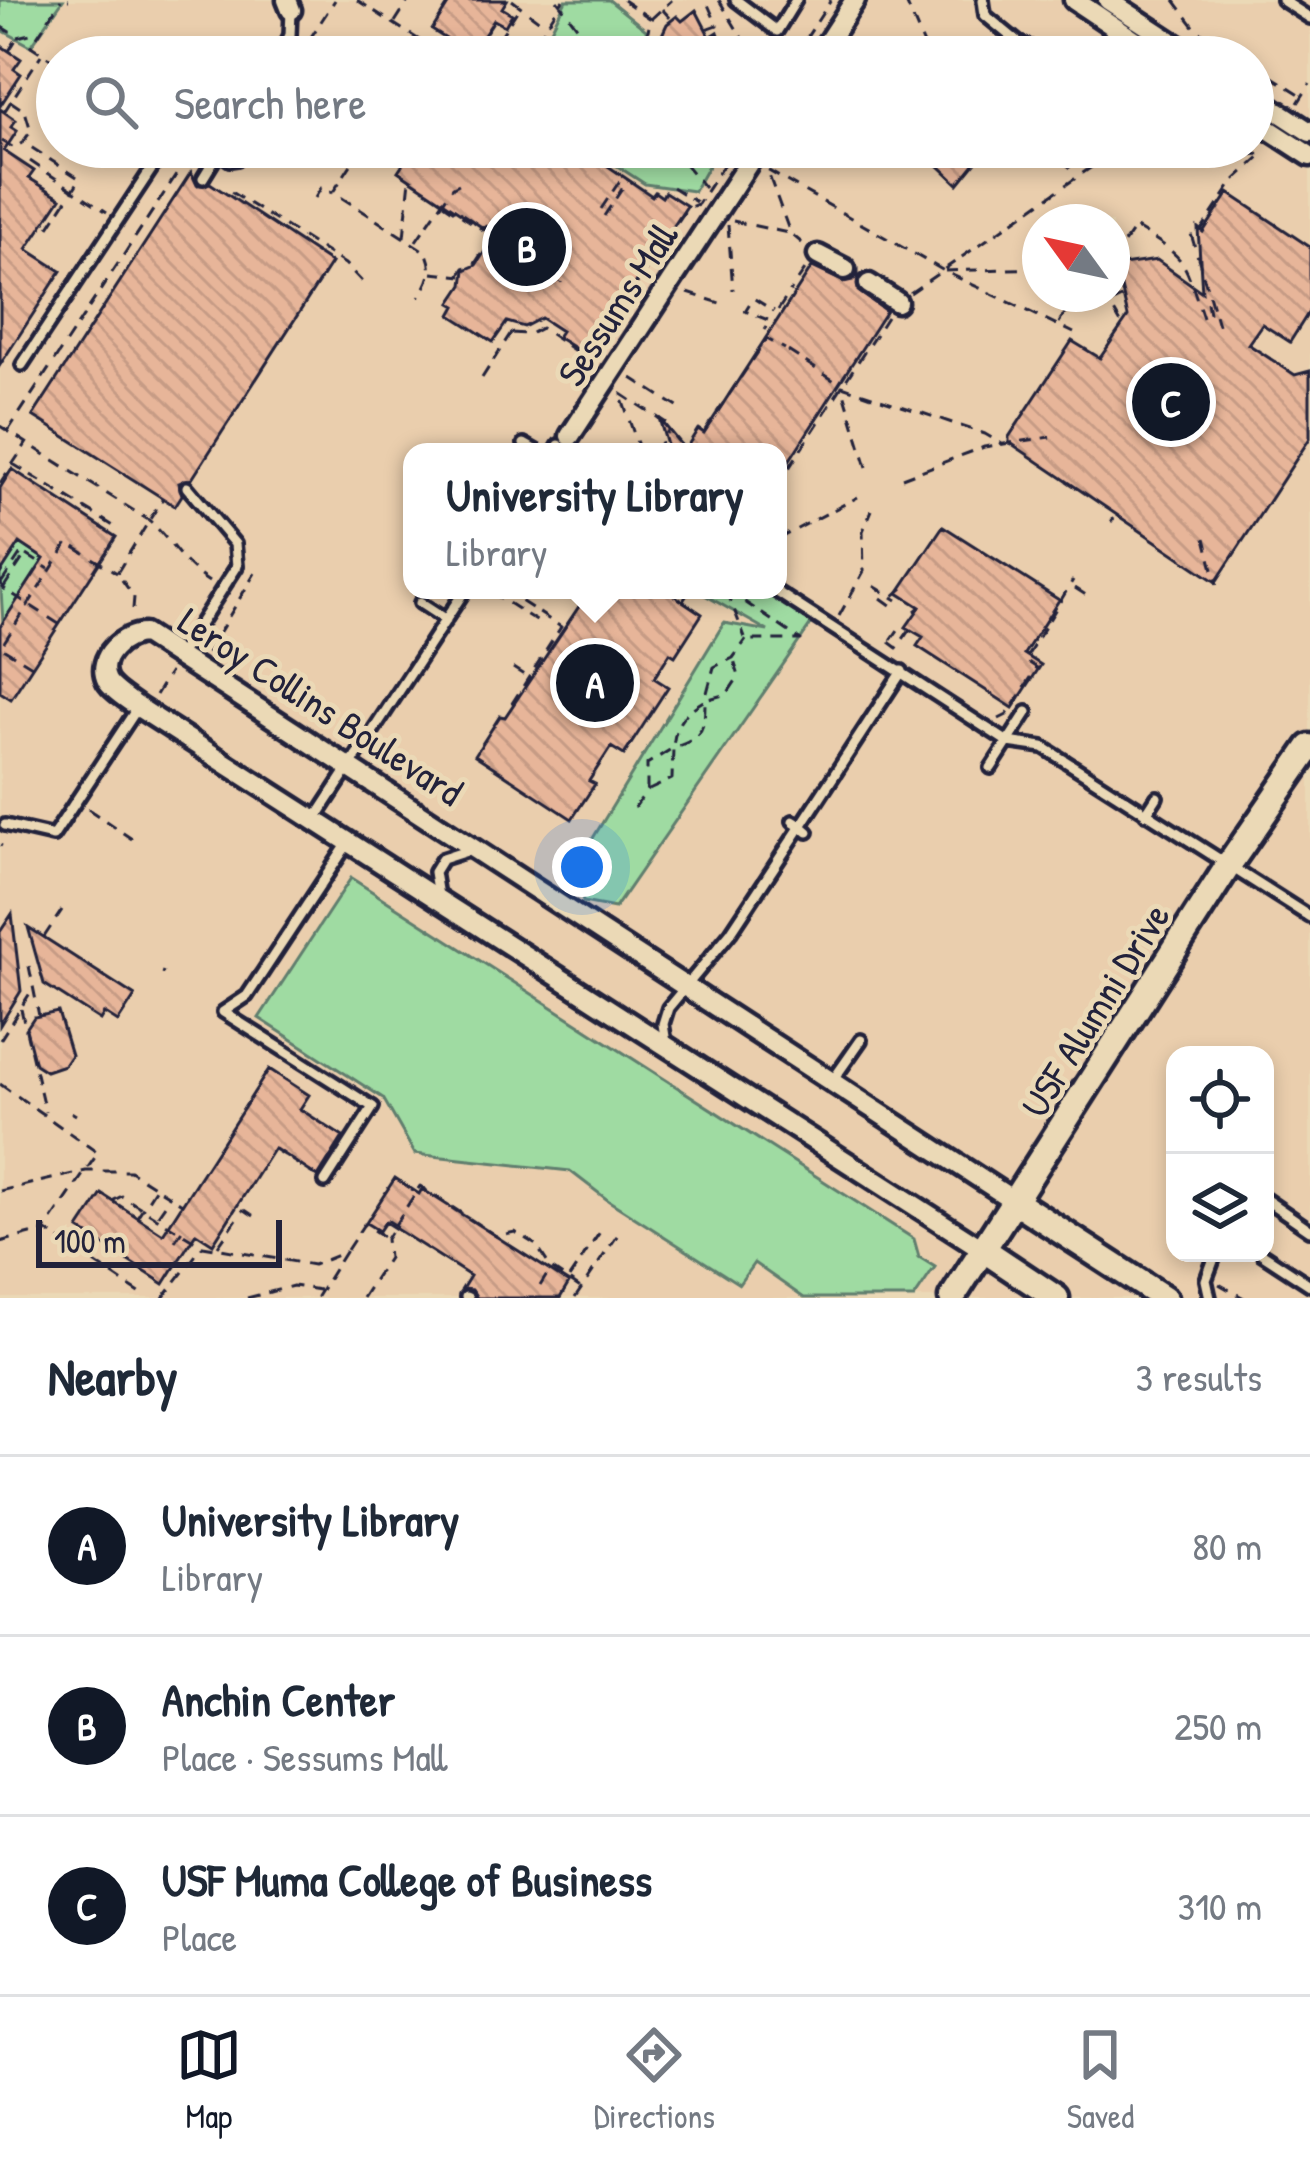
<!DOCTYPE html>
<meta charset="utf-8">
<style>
:root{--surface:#fff;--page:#f6f6f7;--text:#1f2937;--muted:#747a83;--line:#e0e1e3;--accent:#111827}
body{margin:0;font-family:"Patrick Hand",sans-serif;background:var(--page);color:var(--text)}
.controls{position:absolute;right:36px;bottom:36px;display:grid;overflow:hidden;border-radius:24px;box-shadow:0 6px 18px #0003}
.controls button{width:108px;height:108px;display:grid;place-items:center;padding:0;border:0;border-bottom:3px solid var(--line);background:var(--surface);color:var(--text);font:60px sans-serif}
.compass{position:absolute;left:1022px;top:204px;width:108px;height:108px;border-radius:50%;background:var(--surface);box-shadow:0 6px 18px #0003;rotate:303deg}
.scale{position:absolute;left:36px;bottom:30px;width:246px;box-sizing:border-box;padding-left:12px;border:6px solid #22223b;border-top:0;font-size:33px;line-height:42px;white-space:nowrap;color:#22223b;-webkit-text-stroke:9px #ebd9b6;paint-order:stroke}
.you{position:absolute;left:582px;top:867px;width:42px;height:42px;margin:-30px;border:9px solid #fff;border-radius:50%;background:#1a73e8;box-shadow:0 0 0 18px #1a73e833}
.badge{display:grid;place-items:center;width:78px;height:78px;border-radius:50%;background:var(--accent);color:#fff;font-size:39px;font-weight:700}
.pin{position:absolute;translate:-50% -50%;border:6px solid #fff;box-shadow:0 3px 12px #0006}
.popup{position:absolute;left:403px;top:443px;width:384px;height:156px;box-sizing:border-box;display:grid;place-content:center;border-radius:24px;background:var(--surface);filter:drop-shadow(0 3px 9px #0005);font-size:39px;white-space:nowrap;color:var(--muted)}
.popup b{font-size:45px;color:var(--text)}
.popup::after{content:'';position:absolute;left:50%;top:100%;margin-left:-24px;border:24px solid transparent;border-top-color:var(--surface)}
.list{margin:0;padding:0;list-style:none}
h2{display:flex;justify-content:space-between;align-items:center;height:156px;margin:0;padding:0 48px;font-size:51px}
h2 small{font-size:39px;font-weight:400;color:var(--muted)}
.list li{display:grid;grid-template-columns:78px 1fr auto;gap:36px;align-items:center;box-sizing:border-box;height:180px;padding:0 48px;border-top:3px solid var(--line)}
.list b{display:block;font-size:45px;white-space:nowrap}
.list p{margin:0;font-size:39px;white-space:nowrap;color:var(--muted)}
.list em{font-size:39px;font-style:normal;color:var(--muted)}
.icon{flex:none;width:66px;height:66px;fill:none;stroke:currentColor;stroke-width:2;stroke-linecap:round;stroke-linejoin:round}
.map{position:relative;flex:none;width:1310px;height:1298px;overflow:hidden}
.search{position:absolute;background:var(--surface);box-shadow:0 6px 18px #0003;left:36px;right:36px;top:36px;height:132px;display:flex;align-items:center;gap:30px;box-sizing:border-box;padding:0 42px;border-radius:66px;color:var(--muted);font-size:45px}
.sheet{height:696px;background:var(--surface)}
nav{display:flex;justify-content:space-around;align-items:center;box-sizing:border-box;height:168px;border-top:3px solid var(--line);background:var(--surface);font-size:33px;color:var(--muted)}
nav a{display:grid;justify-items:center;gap:6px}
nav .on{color:var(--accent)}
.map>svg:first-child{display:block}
.built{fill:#eacead;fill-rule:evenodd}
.green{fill:#9fdba2;stroke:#607e6e;stroke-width:3}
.building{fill:url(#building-back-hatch);stroke:#22223b;stroke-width:3}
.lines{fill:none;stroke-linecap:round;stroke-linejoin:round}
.lane-casing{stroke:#22223b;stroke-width:18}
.street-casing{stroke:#22223b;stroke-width:27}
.secondary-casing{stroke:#22223b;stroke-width:33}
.path{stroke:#22223b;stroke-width:3;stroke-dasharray:12 9;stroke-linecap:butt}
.lane{stroke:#ebd9b6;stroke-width:9}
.street{stroke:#ebd9b6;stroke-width:18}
.secondary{stroke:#ebd9b6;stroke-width:24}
.labels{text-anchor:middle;stroke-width:10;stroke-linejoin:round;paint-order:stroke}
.street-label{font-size:39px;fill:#22223b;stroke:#ebd9b6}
</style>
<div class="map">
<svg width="1310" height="1298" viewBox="0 0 1310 1298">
<defs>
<pattern id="building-back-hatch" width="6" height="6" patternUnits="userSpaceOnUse" patternTransform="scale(3)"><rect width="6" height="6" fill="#e7b599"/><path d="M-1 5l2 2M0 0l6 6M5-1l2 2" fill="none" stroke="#c69b85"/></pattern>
</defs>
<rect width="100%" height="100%" fill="#ebd9b6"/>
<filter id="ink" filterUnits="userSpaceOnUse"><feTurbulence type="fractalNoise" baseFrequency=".00833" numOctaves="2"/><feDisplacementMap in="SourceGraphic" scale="24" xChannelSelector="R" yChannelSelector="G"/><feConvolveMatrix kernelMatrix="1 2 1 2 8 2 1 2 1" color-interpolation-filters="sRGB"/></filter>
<g filter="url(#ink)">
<path class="built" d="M0,0H1310V1298H0ZM57,57H1253V147H57ZM1040,222H1112V294H1040ZM412,452H778V590H412ZM1175,1055H1265V1253H1175Z"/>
<path class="green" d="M0,0H63L31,46L0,29Z
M566,0H609L646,30L648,57H537Z
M588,147H719L694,191L645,184Z
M20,543L44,559L3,623L0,574Z
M696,590H774L816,617L615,908L583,902L576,866L724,623L768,631Z
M351,878L914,1239L919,1257L935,1267L914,1298H804L754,1263L739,1284L609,1201L570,1171L415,1154L383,1098L259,1018Z"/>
<path class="building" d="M451,0H507L502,8L512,14L505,26L494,20L471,55L432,30Z
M696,10L710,37L718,32L727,57H662L663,53L655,50L667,24L677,16L682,21Z
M0,45L21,59L14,69L21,74L0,106Z
M0,109L16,120L11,127L17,131L4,151L34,171L29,178L61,198L27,249L61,271L0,365Z
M414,147H470L484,156L490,147H580L652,196L655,192L662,197L665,192L687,206L587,356L557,337L561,331L541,318L524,327L507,322L493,342L451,315L456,306L451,303L463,285L465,270L476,265L495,236L398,171Z
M919,147H988L958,184Z
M191,172L197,185L210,183L331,263L192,479L179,483L182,495L175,506L33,416Z
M1229,193L1310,247V310L1290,342L1262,324L1248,344L1295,375L1310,371V438L1216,582L1009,442V437L1072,341L1100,358L1128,317L1116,266L1157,260L1202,292L1198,228L1203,232Z
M812,267L844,282L853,280L858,272V291L886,311L778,478V452H669L659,418L685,450L698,429L704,433Z
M12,469L116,537L11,699L0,692V627L44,559L20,543L0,574V488Z
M943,526L1059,600L1024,654L1041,665L1013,708L917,646L923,637L906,627L920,607L898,593Z
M590,590H666L702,614L675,656L670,653L654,678L668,687L624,755L611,747L589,781L595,784L572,819L475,755L500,716L505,717Z
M12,914L21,991L0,1025V932Z
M28,927L135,996L118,1022L104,1013L100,1020L44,984Z
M58,1012L71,1055L64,1065L46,1071L35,1064L26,1029L34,1017Z
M269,1069L309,1095L300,1109L343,1137L318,1177L274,1148L213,1244L196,1233L164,1284L79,1229L102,1194L163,1234Z
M395,1178L419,1194L422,1189L569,1283L560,1298H477L472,1290L462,1289L470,1276L385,1222L379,1231L366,1223Z"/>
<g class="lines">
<defs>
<path id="lane" d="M736,0L777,31L796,0
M983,0L985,15L1019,43L1056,57
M1282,0L1310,18
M279,57L290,35L291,11
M1084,57L1101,48L1114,29
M211,147L230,160L237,159
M203,178L222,147
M22,365L166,147
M524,444L538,452
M555,452L559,445
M774,590L1008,742L1043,747L1310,917
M420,603L446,620
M179,656L237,566L235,544L187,487
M991,768L1027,712
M1146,814L1157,797
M316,818L465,590
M5,825L53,836L138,707
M808,832L801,826L902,671
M438,896L434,872L442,859L473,849
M666,1043L663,1024L668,1008L731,932L801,826L793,821
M833,1080L861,1040
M325,1182L373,1107L223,1012L247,996L350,840
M1265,1199L1310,1230
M1261,1253L1310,1285
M466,1297L468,1298
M1210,1298L1206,1280L1216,1253"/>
<path id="street" d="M287,0L291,10
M1074,0L1159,57
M1108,0L1195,57
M818,57L855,0
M1253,95L1310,132
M1253,119L1310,156
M818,255L845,269
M869,284L897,302
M570,436L759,147
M984,1250L138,707C129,700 113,691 107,681C95,657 124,634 144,634L1016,1202"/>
<path id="secondary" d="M1016,1202L1164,1298
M984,1250L1056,1298
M952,1298L1228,866L1310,747"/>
</defs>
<use href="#lane" class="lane-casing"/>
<use href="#street" class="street-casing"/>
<use href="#secondary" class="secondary-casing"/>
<path class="path" d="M68,0H69
M357,0L430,47L424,57
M512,0L545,25
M557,0L600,57
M623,0L651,19L641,57
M719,0L747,46L763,57
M905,0L929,57
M1174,0L1196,29L1241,57
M662,9L672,20
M651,19L672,0
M395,22L409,0
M0,26L18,37L38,32
M706,29L717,25L706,0
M646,39L657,44
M431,48L445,57
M9,51L17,38
M298,57L335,0
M487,57L519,8
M526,57L563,0
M794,57L831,0
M57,63L31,46L61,0
M1253,65L1303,96
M10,101L25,111L31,131L23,142L80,179L73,190L107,212
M1298,103L1310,84
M4,112L41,55
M2,141L14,148L22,143
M187,147L202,156
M385,147L360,151L333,192L426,252C435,270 429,282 419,297
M587,147L614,164
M671,147L705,188
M1045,147L1076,172
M30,161L73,190L49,227
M672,187L696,202
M231,192L345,264L367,287
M663,192L664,193
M315,198L321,188L332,193
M444,204L483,230L486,226L496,232
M601,209L623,176
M604,216L628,180
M733,221L788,233
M728,225L733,290
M404,237L410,179
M416,241L453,187L459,184
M802,243L790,233L767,170L944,271L1074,333
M1112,260L1135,227C1189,260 1183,258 1203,318
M945,271L1040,268
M432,273L462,276
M547,274H548
M459,276L464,268L474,265L497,230
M1112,278L1118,277
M798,280L807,267
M561,283V282
M688,293L723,304
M910,293L1093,166L1111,160L1263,154L1234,181L1201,230L1191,234L1218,325
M1104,294L1122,325
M1207,302L1210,319
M1111,303L1123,297
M778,310L792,289
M768,320L745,311L753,298L774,311
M774,322L776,323
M1059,323L1077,294
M765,330L767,327
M511,333L530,334L541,328L587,359L687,208L698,204L735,147
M1255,334L1256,335
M788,351L841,385
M1274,361V360
M482,378L516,325
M632,378L682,410
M0,426L150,521C173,543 181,564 209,582
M705,430L767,339L785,349
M8,431L186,160L195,165
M701,431L702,430
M680,444V443
M640,452L620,393L671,426
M655,452L669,429
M13,464L120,530
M867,467L842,386L985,434L1002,444
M902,478L984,447L1050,437
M0,483L26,444
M778,485L887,317
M1111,522L1114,518
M1205,538L1217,585
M778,539L858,497
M27,555L49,569
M0,580L3,588L59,624
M2,582L22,552L26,554
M874,586L897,600
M4,587L25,555
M1075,588L1089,597
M504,590L561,627L511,705
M727,590L801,640H748
M727,591L745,638
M491,592L541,624
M894,596L903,588
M881,598L892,606
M683,601L690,590
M133,609L134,597L117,573L163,498
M915,611L920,607
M839,616L864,571L863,531L872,510
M891,640L900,627
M889,642L897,648L910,629
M207,653L255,573
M32,666L1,647L68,543L117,573
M513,668L527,677
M156,695L170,672
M999,719L1007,715L1037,668L1025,660L1073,580
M649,790L672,779L673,748C702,738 705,731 705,700L727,694L739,676L733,658
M634,808L647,791V764L673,748C675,723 683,713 705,700L714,667L733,658L746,640
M88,809L132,839
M0,845L2,846
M44,937L62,910
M29,966L39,1016
M162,974L163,971
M21,1009L45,1112
M0,1040L34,987
M0,1084L98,1153L45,1230L147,1298
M71,1112L76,1115
M274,1149L313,1174
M261,1170L262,1171
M0,1191L86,1171H130L182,1204
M112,1201L122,1196L203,1246L313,1265L345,1252L316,1298
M245,1210L254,1216
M158,1215L170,1198
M137,1217L155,1189
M387,1220L398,1227
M175,1241L185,1226
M0,1242L43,1231
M218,1246L244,1209
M347,1250L364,1224L385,1238
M91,1256L100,1242
M569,1278L600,1232
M1219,1284L1244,1298
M540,1286L550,1270
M163,1298L202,1247
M247,1298L293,1286L319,1290
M362,1298L388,1258L386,1239L420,1186L496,1236L515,1232L536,1245L551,1268L585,1291
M575,1298L619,1233"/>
<use href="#lane" class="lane"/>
<use href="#street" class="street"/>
<use href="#secondary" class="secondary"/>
</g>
</g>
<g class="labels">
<g class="street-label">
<text transform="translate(617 304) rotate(-57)" y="14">Sessums Mall</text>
<text transform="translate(321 706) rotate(33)" y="14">Leroy Collins Boulevard</text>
<text transform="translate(1095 1010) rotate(-58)" y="14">USF Alumni Drive</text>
</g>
</g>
</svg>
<div class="controls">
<button><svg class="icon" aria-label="locate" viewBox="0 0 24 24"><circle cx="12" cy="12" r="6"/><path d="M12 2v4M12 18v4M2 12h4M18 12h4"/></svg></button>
<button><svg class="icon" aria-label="layers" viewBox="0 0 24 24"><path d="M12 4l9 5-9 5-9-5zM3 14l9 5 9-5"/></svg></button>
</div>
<svg class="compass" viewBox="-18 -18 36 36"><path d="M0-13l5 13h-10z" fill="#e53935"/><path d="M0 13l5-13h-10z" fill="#747a83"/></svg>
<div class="scale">100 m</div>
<div class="you"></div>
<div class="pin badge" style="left:595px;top:683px">A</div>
<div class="popup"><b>University Library</b>Library</div>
<div class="pin badge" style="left:527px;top:247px">B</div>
<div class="pin badge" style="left:1171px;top:402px">C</div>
<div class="search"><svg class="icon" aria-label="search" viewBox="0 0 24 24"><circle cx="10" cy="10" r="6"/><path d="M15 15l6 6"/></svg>Search here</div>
</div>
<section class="sheet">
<h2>Nearby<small>3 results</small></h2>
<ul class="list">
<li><span class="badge">A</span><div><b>University Library</b><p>Library</p></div><em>80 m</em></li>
<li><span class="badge">B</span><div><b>Anchin Center</b><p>Place · Sessums Mall</p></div><em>250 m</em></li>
<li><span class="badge">C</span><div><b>USF Muma College of Business</b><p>Place</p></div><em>310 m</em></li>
</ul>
</section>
<nav>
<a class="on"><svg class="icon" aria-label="map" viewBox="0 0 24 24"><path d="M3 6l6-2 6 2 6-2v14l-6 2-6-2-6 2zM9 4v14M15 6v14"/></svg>Map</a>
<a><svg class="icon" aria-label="directions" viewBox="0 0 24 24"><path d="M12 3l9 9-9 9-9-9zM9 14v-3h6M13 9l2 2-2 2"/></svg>Directions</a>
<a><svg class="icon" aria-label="saved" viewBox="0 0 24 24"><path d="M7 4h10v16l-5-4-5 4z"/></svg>Saved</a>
</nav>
